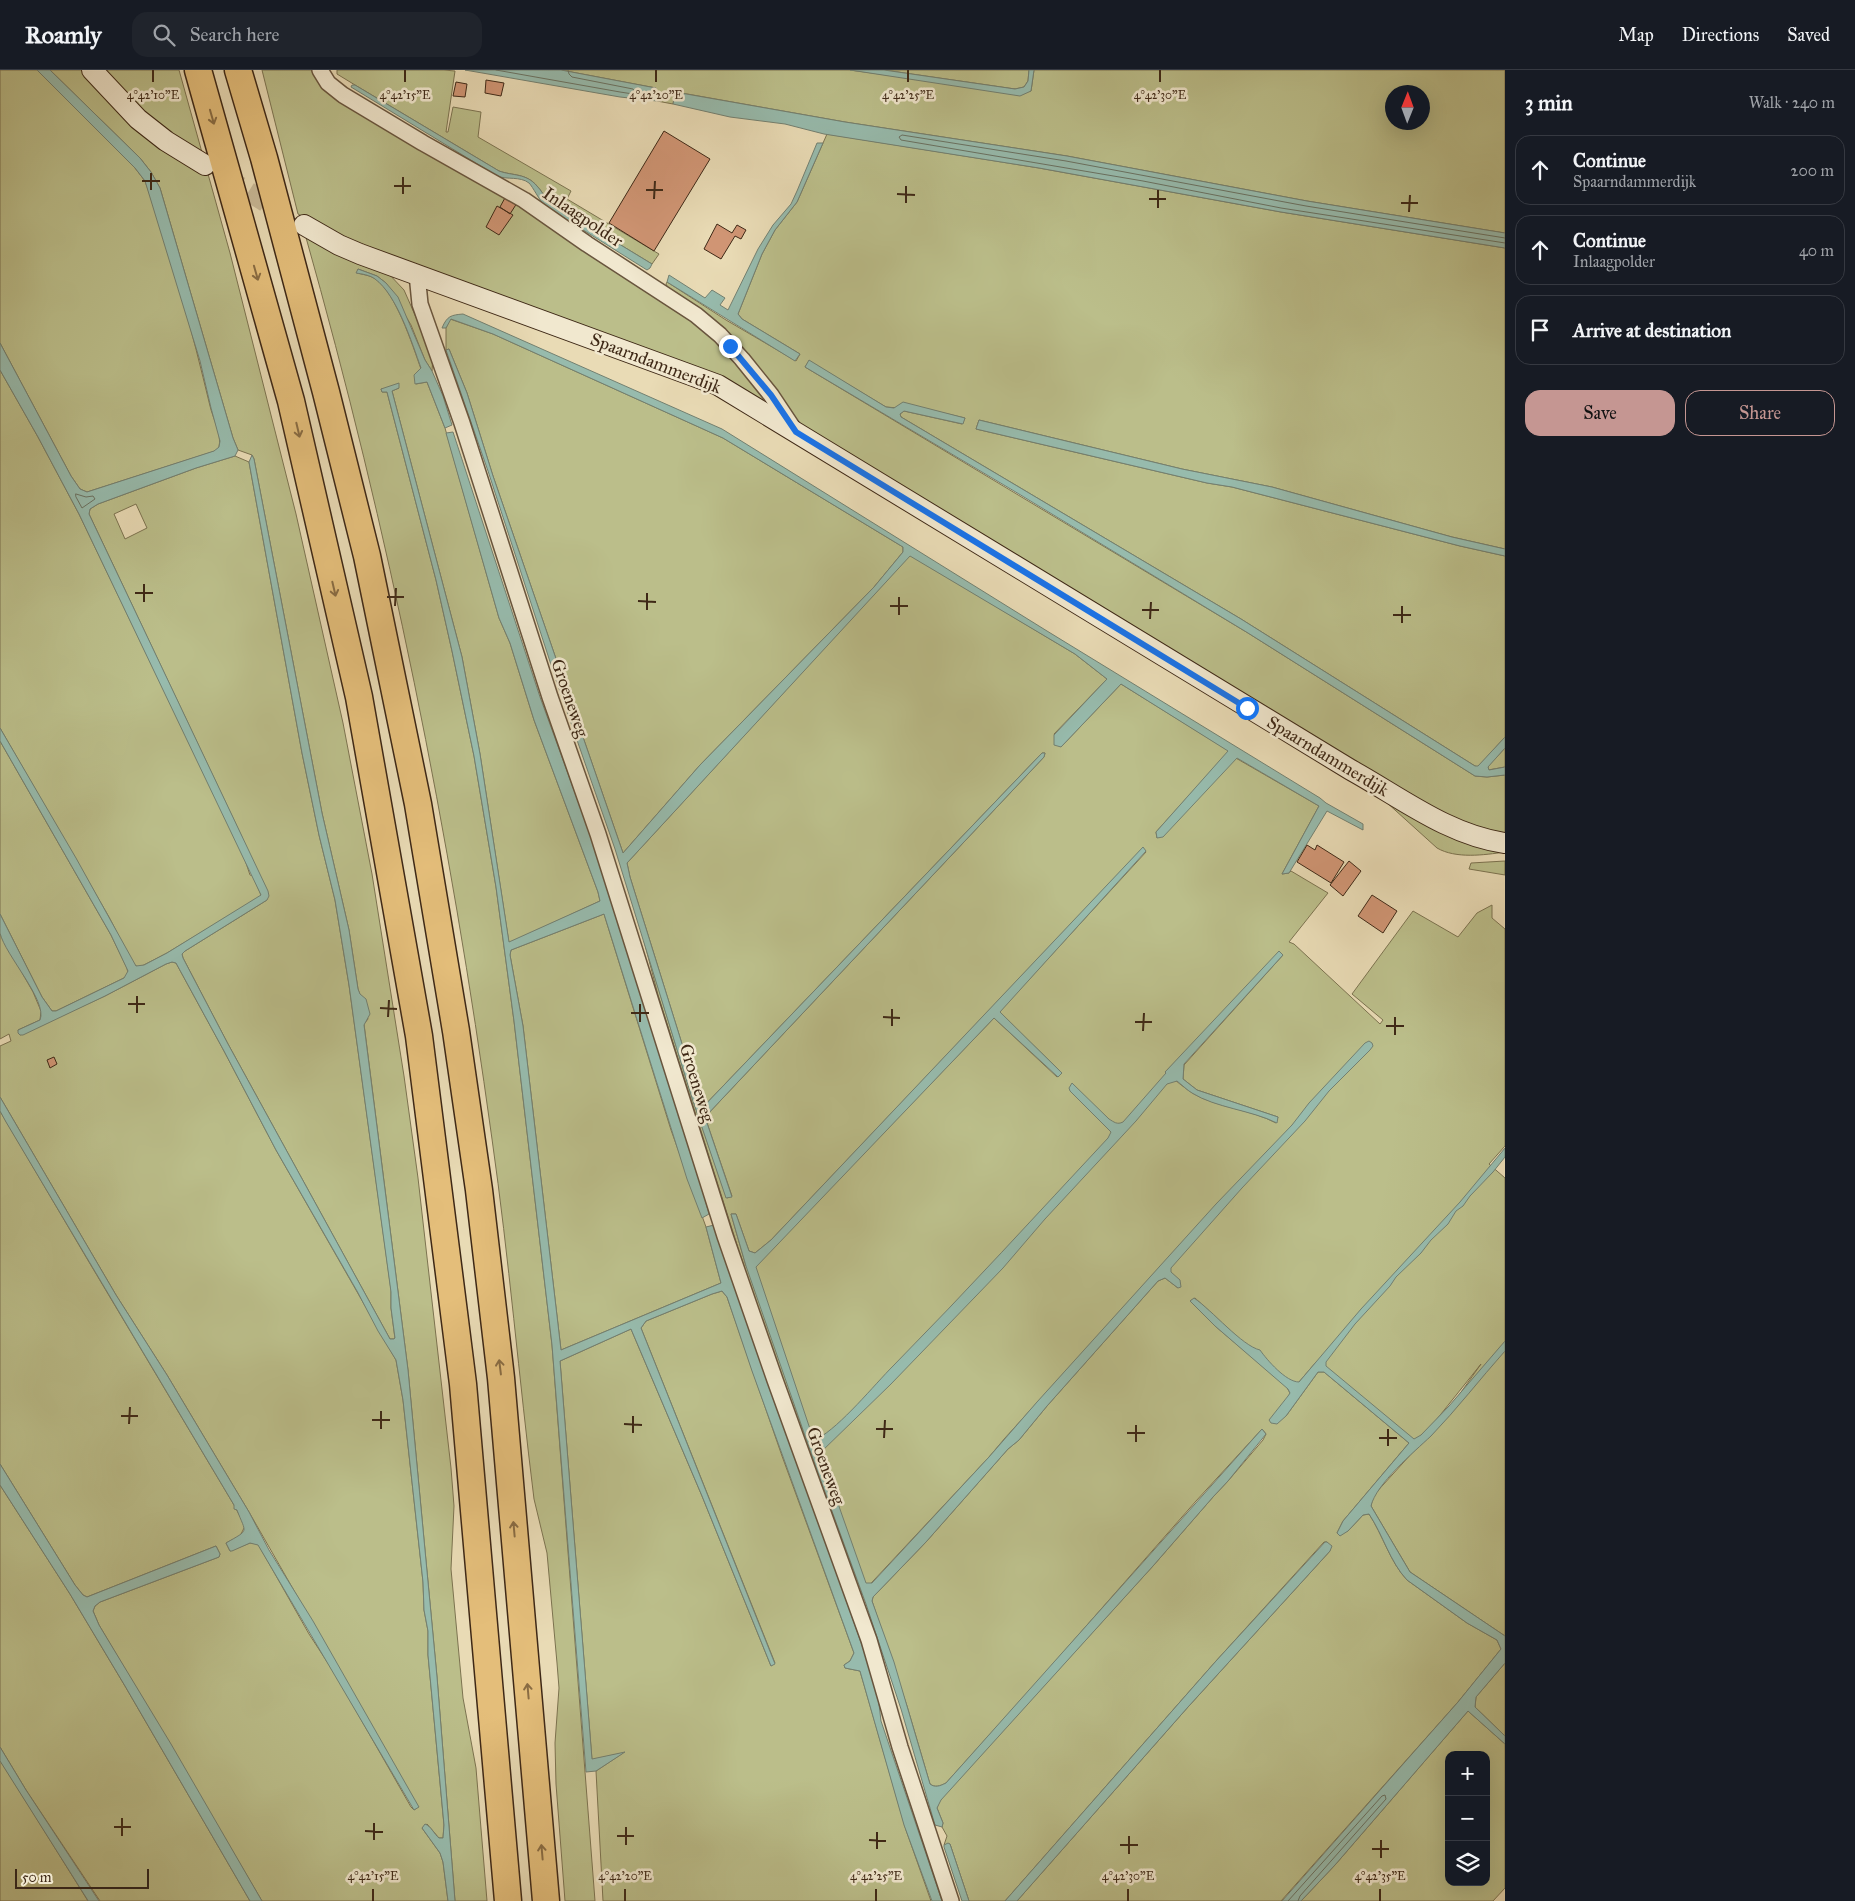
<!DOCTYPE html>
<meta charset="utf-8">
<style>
:root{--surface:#171b24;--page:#20242c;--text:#f1f3f6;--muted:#9ea1a6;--line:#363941;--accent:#c59692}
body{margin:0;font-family:"IM FELL Great Primer",serif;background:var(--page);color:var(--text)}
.controls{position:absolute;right:15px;bottom:15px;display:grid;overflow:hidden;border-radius:10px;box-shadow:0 5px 20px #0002}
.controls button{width:45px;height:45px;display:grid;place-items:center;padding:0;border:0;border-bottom:1px solid var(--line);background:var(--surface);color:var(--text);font:25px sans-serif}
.compass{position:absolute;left:1385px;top:15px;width:45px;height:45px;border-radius:50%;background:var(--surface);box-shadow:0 5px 20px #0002;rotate:1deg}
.scale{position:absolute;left:15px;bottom:12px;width:134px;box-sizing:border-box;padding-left:5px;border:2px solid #3e2816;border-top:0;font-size:14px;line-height:18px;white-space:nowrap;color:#3e2816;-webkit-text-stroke:4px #f1e8cf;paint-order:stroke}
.stop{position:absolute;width:15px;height:15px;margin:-11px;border:4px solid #1a73e8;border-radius:50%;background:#fff}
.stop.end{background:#1a73e8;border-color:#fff;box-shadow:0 1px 5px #0008}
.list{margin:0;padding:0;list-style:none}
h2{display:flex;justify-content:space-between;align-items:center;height:65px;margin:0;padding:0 20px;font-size:21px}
h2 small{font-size:16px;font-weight:400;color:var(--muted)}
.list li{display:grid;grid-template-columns:32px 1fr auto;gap:15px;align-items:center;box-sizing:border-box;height:70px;margin:0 10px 10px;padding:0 10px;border:1px solid var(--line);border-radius:15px}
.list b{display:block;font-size:19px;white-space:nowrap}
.list p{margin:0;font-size:16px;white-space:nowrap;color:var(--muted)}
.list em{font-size:16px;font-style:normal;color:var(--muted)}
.actions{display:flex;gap:10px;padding:15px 20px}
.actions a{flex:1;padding:11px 0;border:1px solid var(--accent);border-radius:15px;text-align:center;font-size:18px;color:var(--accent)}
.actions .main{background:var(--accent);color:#111}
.icon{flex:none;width:28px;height:28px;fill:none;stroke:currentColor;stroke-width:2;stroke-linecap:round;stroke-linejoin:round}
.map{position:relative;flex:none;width:1505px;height:1831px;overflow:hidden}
header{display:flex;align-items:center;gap:30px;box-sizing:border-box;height:70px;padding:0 25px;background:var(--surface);border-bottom:1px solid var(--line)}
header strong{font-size:24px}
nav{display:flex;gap:28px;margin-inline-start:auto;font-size:18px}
.search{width:350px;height:45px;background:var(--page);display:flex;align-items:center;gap:12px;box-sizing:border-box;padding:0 18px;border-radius:15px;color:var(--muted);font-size:19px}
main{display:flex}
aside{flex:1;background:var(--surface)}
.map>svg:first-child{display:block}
.green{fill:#bbbe8a;stroke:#7c7350;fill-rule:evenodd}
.water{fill:#97bbad;stroke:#738071}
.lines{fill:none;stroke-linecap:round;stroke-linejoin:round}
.shore{stroke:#6a7262;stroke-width:1}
.building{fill:#d09574;stroke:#3e2816}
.secondary-tunnel{stroke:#c7b795;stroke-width:20;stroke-dasharray:20 10;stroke-linecap:butt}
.street-casing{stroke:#69553e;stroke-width:18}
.secondary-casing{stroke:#3e2816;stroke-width:22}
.highway-casing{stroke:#3e2816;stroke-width:29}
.street{stroke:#f1e8cf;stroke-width:15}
.secondary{stroke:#f1e8cf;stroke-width:20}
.highway{stroke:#e4be7a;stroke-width:26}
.oneway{stroke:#896c43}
.route{stroke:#1a73e8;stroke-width:6}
.ticks{fill:none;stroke:#3e2816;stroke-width:2}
.labels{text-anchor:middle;stroke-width:5;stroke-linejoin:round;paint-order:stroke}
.street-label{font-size:18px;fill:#3e2816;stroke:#f1e8cf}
.ticks-label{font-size:12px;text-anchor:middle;fill:#3e2816;stroke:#f1e8cf;stroke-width:5;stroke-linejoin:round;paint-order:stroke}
</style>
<header>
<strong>Roamly</strong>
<div class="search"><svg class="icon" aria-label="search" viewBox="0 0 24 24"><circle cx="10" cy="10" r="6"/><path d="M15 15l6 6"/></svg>Search here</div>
<nav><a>Map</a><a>Directions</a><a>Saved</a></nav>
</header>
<main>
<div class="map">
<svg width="1505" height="1831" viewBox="0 0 1505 1831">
<rect width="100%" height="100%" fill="#e9dbb5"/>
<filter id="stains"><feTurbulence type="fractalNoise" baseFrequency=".004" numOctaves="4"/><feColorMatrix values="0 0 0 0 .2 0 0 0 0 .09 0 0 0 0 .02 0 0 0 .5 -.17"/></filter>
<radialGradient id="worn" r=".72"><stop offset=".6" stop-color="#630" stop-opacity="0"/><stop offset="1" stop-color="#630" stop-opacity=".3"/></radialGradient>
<path class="green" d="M0,0H37L135,98L145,111C172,184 192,261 210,336C213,349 222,364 219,377L215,381L87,422L80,419L71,406L0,273Z
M50,0H82L120,42L208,104L230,183L296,444L343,653L372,804L404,1006L418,1108L451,1398L454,1436L451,1499L463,1628L476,1698L487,1831H455L437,1607L408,1300L364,954L368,949L358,919L349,860L322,743L254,389L252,385L238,380L233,368L160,118L151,102L140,88Z
M101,0H179L203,86L161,57Z
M262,0H315L503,122L715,267L778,342L375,181L335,164L298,144Z
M337,0H444L455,1L446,62H448L453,37L481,42L478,67L571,121L567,129L659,184L652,194L550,132C544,127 542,121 537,116C526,103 513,106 499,101L355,15L337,4Z
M561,0H850L916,9L1031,21L1034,0H1505V163L1307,131L1067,86L845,52L676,22L673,34L657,31L656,18ZM1392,22H1422V52H1392Z
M884,0H1029L1028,11L1024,17L1015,19Z
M827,64L1039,98L1281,142L1505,178V479L1452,467L1272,417L1182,399L979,350L976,359L1207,413L1232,417L1460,476L1505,486V667L1478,697L1475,696L1241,549L901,347L900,344L904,341L962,354L965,348L935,341L886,337L809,291L805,297L1248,563L1475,706L1487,707L1505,705V765L1491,763L1433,739L801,358L698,237L668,218L666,214L667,212L726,250L796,291L800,284L742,249L738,244L762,184L775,160L797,132Z
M305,164L387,202L404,220L433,286L432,301L425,290L411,255L386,213L377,206L358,199L357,203C361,204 367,205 372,207C394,216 413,277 421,299L416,314L427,312L445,358L499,548L510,573L534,650L598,822L600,831L509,873L480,684L462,587L392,321L399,318L381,319L382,322H387L436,510L452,581L474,686L496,817L514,951L552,1275L595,1831H565L556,1714L555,1673L559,1618L557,1593L547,1483L534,1429C519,1309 509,1188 492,1069C450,763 389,460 305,164Z
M450,249L493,264L723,368L903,477V482L874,517L700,695L623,783L493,406L467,323L449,279L446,280V258Z
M0,300L38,367L79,444L244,787L250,805L253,806L261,825L258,828L167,883L140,897L136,896L131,890L109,847L0,658Z
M235,386L249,392L302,683L319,765L335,830L349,915L391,1220V1238L395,1269H390L228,974L183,888L182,884L185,881L267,830L241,765L89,444L90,439L98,434L196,398ZM136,434L147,458L125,469L114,444Z
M910,485L1075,584L1107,609L1054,664L1061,677L1121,614L1229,681L1156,762L1157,768L1234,687L1319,736L1282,804L1289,803L1291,801L1328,823L1289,872L1294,874L1380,954L1383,950L1352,924L1413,841L1458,867L1477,843L1492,835V848L1505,859V1076L1489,1094L1505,1108V1566L1410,1502L1371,1436L1373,1426L1412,1383L1430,1366L1481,1294L1417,1374L1316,1292L1293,1319L1195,1228L1190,1231L1215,1256L1286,1316L1290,1323L1286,1346L1318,1302H1324L1409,1373L1343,1451L1337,1463L1348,1461L1363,1445L1369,1444C1383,1465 1390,1492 1407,1510L1467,1553L1497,1570L1501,1579L1458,1632L1281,1831H1017L1188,1637L1330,1481L1327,1472H1324L1216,1591L1005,1831H969L950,1774L944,1775L947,1766L942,1757L943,1753L937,1738L940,1730L1153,1496L1213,1427L1228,1411L1263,1370L1266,1364L1262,1359L1196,1431L1037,1612L946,1713C940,1716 935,1718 930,1714L907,1636L872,1531L873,1527L926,1472L1008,1379L1019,1370L1047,1336L1158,1211L1165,1208L1178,1218L1159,1198L1005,1368L989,1387L860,1525L762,1254L658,925L644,871L692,1028L727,1128L732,1126L705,1047L1044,687L1045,683H1042L702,1038L630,807L627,793ZM1143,778L1146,782L999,942L1062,1003L1057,1007L994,948L768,1183L746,1196L731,1144H736L749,1181L755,1183L771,1170ZM1283,885L1184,995L1183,1009L1197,1020L1278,1047L1276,1053C1250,1039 1219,1038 1194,1024C1184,1018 1174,1009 1165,1002Z
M0,671L111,865L127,898L128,904L124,908L56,941H52L42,927L0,844Z
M1505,678V697L1488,700V696Z
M1385,731L1505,782C1484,785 1456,789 1437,778Z
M1505,791V805L1469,799L1471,793Z
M604,844L671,1060L706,1157L721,1213L561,1280L523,956L510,885L511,880Z
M0,864L33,922L41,941L40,950L18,960L20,965L105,926L166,894L172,892L176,893L224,981L276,1080L396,1290L403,1330L423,1512L424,1540L428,1561V1585L444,1755L443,1768H439L427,1754L422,1758L440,1783L443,1792L448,1831H262L99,1555L93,1541L95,1536L100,1532L219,1487L220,1484L216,1476L87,1527L83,1525L75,1515L0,1394V1041L86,1187L234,1435L245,1456L240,1466L226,1473L230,1481L250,1473L258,1474L309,1564L335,1604L411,1737L414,1740L418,1737L249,1442L167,1305L116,1225L0,1027V976L11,971L9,964L0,969Z
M722,1221L727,1227L782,1386L854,1583L850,1591L844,1595L845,1598L860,1601L906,1760L931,1831H603L596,1701L623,1683L592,1690L560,1291L631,1259L702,1426L771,1596L775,1593L641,1258L646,1251L712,1224Z
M0,1415L70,1524L125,1616L250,1831H100L26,1720L0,1677Z
M1505,1593V1666L1475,1637L1476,1627Z
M1468,1641L1505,1674V1818L1493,1831H1301L1335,1795ZM1449,1685H1486V1812H1449Z
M0,1691L2,1693L88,1831H0Z"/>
<path class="water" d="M37,0H50L140,88L151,102L160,118L233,368L238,380L235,386L196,398L98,434L90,439L89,444L268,821L269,826L267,830L185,881L182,884L183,888L228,974L390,1269H394L395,1268L391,1238V1222L349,915L335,830L319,765L302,683L249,392L252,385L254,389L322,743L349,860L358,919L360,924L366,929L370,944L364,955L408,1300L437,1607L455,1831H448L443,1792L440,1783L422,1758L425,1754C431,1756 434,1764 439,1768H443L444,1755L428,1585V1561L424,1540L423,1512L403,1330L396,1290L378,1261L357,1221L276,1080L224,981L176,893L172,892L166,894L105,926L23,965H20L18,963V960L40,950C48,931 5,885 0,863C0,858 0,850 0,844L42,927L52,941H56L124,908L128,901L111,865L0,671V658L76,788L136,896L144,895L167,883L261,825L79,444L38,367L0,300V273L71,406L80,419L87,422L214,381L219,377L220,371L211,338L200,291L145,111L135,98Z
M465,0H561L656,18L657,31L620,27Z
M850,0H884L1015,19L1024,17L1028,11L1029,0H1034L1031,21L1020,26Z
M352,15H355L499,101C513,106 526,103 537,116C542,121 544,127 550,132L652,194L650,198L647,200L545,136C539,130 533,117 529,113C520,106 507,110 497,106L351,17Z
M675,22L845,52L1067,86L1307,131L1505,163V178L1281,142L1039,98L824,64L785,54L730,47L673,34Z
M817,73H823L797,132L775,160L762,184L738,244L742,249L800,284L795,291L667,212L669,205L705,228L712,220L725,228L720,235L728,240L758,179L773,155L791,134L797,121Z
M358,199L377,206L386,213L398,227L425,290L432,301L443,326L452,355L445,358L427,312L415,314L414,305L421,298C412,273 397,225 375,209C370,205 362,204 356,203Z
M463,244L722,359L1047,561L1320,728L1326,733L1363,754V760L1327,741L1289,803L1282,804L1319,736L1237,688L1163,767L1157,768L1156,762L1228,681L1121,614L1061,677L1054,675V665L1107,609L1075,584L910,486L627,793L630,807L702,1038L1042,683H1045L1044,687L705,1047L732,1127L726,1128L692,1028L615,779L555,607L488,401L446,280L449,279L467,323L493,406L623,783L700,695L874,517L903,482V477L723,368L493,264L451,249L446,258H442C447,246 451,245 463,244Z
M809,290L886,337L894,338L903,332L965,348L963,354L904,341L900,344L901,347L1241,549L1475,696H1478L1505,667V678L1488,697L1489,700L1505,697V705L1487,707L1475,706L1248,563L1014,421L805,297Z
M399,313V318L392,321L462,587L480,684L509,872L600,831L598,822L534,650L510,573L499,548L446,363L453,362L540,627L589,761L697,1099L709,1144L702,1148L687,1109L604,844L511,880L510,885L523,956L561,1280L721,1213L706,1157L714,1155L864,1581L878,1626L881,1651L942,1831H932L904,1755L860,1601L845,1598L844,1595L850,1591L854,1583L752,1301L727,1227L722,1221L712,1224L646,1251L641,1258L775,1594L771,1596L702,1426L631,1259L560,1291L592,1689L625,1682L596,1701L586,1702L552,1275L514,951L496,817L474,686L452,581L436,510L387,322H382L381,319Z
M979,350L1182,399L1272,417L1452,467L1505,479V486L1460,476L1232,417L1207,413L976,359Z
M1143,777L1146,781L1000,942L1062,1003L1058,1007L994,948L756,1197L809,1356L814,1368L817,1369C841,1356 874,1315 894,1295C967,1221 1037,1144 1108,1068L1111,1062L1070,1021L1069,1018L1072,1013L1109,1049C1114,1052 1117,1055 1123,1052L1166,1003L1165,1002L1279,881L1283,885L1184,994L1183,1009L1197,1020L1278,1047L1277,1053C1251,1040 1216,1038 1192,1023C1187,1020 1182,1015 1177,1011L1167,1014L1136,1051L1045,1149L1003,1198L891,1314L820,1383L822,1396L835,1425L866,1513H872L989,1387L1037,1332L1216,1134L1292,1055L1309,1033L1365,973L1369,971L1372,973L1373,976L1370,980L1329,1021L1305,1051L1242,1118L1171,1198V1202L1180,1210L1181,1217L1178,1218L1165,1208L1158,1211L1047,1336L1019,1370L1008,1379L926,1472L873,1527L872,1531L894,1592L930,1714C935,1718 940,1716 946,1713L1253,1369L1262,1359L1266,1364L1228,1411L1213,1427L1153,1496L941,1730L937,1738L943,1753L942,1757L935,1755L901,1639L866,1534L818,1403L746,1196L731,1144H736L749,1181L755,1183L771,1170Z
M0,1027L116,1225L167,1305L249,1442L269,1480L313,1551L415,1730L419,1737L414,1740L258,1475L250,1473L232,1481H230L226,1473C250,1459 246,1464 237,1440L234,1439V1435L6,1052L0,1041Z
M1505,1078V1087L1493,1102L1470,1126L1463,1136L1456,1141L1448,1154L1431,1170L1421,1183L1396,1207L1390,1216L1355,1254L1326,1292V1296L1414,1369L1421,1365L1449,1336L1505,1271V1281C1480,1309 1457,1339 1431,1366C1414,1382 1376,1414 1371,1436L1410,1502L1505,1566V1593L1476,1627L1475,1637L1505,1666V1674L1468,1641L1335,1795L1301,1831H1282L1458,1632L1501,1579L1497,1570L1467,1553L1407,1510C1390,1492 1383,1465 1369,1444L1363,1445L1348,1461L1340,1466L1337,1463L1343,1451L1409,1373L1324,1302H1318L1286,1346L1277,1354L1271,1353L1269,1350L1288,1326L1290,1323L1288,1319L1215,1256L1190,1231L1194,1228C1212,1240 1242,1276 1260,1280C1267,1290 1286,1312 1299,1312L1361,1239L1460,1132Z
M0,1394L75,1515L83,1525L87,1527L216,1476L220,1484L219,1487L100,1532L95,1536L93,1541L99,1555L171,1674L262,1831H250L125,1616L70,1524L0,1415Z
M1325,1472H1327L1332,1476L1330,1481L1188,1637L1017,1831H1005L1216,1591Z
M0,1677L26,1720L99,1831H88L87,1829L0,1691Z
M948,1773L950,1774L969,1831H962L944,1777V1775Z"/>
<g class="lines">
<path class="shore" d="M496,0L620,22L633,24L635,22L633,19L572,7L569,4L568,0
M1505,168L1306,136L1066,91L902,65L899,67L901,70L1143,111L1281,138L1505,173
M76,424L86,427L93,426L95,429L82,438L76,427Z
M1288,1831L1382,1726L1385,1725L1386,1729L1300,1826L1298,1831"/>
</g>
<path class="building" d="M486,10L504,13L501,26L485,23Z
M456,12L467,14L465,27L453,26Z
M664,61L710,89L654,181L609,153Z
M506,126L517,133L510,144L500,137Z
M497,136L513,145L499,165L486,157Z
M717,154L732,163L737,155L746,160L741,169L735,166L721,189L704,179Z
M1307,775L1315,780L1317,775L1344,792L1331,813L1297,792Z
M1349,791L1361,801L1343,826L1330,815Z
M1372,825L1397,841L1383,863L1358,846Z
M54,987L57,994L50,998L47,990Z"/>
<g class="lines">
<path class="secondary-tunnel" d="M223,106L283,143"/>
<defs>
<path id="street" d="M320,0L328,13L343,25L423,73L524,130L587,174L696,245L720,265L742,289L771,325L795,361
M417,204L420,234L462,353L550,627L598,764L725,1166L775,1310L869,1570L900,1677L951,1831"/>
<path id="secondary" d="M92,0L138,49L166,71L205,95
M304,155L339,175L360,184L718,315L1351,700C1400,727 1448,765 1505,773"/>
<path id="highway" d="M198,0L291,331L359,627L419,966L463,1314L508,1831
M238,0L264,88L326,322L367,486L418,734L456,961L479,1120L501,1308L546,1831"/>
</defs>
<use href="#street" class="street-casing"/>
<use href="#secondary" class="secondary-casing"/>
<use href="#highway" class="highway-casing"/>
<use href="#street" class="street"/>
<use href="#secondary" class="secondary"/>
<use href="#highway" class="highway"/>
</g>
<defs><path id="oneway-shaft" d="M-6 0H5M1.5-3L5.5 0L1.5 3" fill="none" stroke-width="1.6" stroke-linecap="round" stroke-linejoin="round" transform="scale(1.25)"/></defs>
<g class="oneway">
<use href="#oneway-shaft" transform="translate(212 47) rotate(74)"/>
<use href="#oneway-shaft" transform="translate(256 203) rotate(74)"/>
<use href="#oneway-shaft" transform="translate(298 360) rotate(77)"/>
<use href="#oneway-shaft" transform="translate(334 519) rotate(77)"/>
<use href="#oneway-shaft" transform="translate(500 1297) rotate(-97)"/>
<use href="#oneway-shaft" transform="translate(514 1459) rotate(-95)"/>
<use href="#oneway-shaft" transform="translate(528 1621) rotate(-95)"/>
<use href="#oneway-shaft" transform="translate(542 1782) rotate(-95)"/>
</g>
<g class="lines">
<path class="route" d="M730,276L771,325L796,362L1247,638"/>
</g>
<path class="ticks" d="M153,12V0M405,12V0M656,12V0M908,12V0M1160,12V0M142,111H160M394,116H411M151,120V103M646,120H663M403,124V107M897,124L915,125M654,129L655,111M1149,129H1166M906,133V116M1401,133H1418M1158,138V120M1409,142L1410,125M135,523H153M387,527H404M638,531L656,532M144,532V514M395,536L396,518M890,536H908M647,540V523M1142,540H1159M899,545V527M1393,545H1411M1150,549L1151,532M1402,553V536M128,934H145M380,938L397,939M137,943V926M631,943H649M388,947L389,930M883,947L900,948M640,952V934M1135,952H1152M892,956V939M1386,956H1404M1143,961L1144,943M1395,965V947M121,1346H138M372,1350H390M129,1354L130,1337M624,1354L642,1355M381,1359V1341M876,1359H893M633,1363V1346M1127,1363H1145M884,1368L885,1350M1379,1368H1397M1136,1372V1355M1388,1376V1359M114,1757H131M365,1761L383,1762M122,1766V1748M617,1766H634M374,1770V1753M869,1770L886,1771M626,1775V1757M1120,1775H1138M877,1779V1762M1372,1779H1389M1129,1784V1766M1381,1788V1770M373,1831V1819M625,1831V1819M876,1831V1819M1128,1831V1819M1380,1831V1819"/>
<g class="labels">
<g class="street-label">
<text transform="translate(583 147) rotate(34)" y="6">Inlaagpolder</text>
<text transform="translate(656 293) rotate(21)" y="6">Spaarndammerdijk</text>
<text transform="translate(570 628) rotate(71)" y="6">Groeneweg</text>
<text transform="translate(1328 686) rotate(31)" y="6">Spaarndammerdijk</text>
<text transform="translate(697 1013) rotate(73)" y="6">Groeneweg</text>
<text transform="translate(826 1396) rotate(70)" y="6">Groeneweg</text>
</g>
</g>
<g class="ticks-label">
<text x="153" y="29">4°42'10"E</text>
<text x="405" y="29">4°42'15"E</text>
<text x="656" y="29">4°42'20"E</text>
<text x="908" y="29">4°42'25"E</text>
<text x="1160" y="29">4°42'30"E</text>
<text x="373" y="1810">4°42'15"E</text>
<text x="625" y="1810">4°42'20"E</text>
<text x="876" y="1810">4°42'25"E</text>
<text x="1128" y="1810">4°42'30"E</text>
<text x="1380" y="1810">4°42'35"E</text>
</g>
<rect width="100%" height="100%" filter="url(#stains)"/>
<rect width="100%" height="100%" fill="url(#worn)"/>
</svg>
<div class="controls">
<button>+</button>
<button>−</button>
<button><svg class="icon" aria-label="layers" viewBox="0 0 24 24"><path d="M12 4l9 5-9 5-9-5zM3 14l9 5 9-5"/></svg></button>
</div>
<svg class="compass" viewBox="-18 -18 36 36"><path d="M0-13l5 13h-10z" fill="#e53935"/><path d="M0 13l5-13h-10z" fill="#9ea1a6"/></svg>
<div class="scale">50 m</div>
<div class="stop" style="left:1247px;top:638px"></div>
<div class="stop end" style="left:730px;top:276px"></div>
</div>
<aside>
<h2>3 min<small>Walk · 240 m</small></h2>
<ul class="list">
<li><svg class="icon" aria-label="ahead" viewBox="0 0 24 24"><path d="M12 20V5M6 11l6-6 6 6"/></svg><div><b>Continue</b><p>Spaarndammerdijk</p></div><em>200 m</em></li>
<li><svg class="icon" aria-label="ahead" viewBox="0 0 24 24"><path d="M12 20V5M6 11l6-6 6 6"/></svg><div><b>Continue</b><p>Inlaagpolder</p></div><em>40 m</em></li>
<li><svg class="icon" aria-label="arrive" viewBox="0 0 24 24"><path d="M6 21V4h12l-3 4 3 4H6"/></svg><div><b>Arrive at destination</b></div></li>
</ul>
<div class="actions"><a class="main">Save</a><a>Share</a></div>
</aside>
</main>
